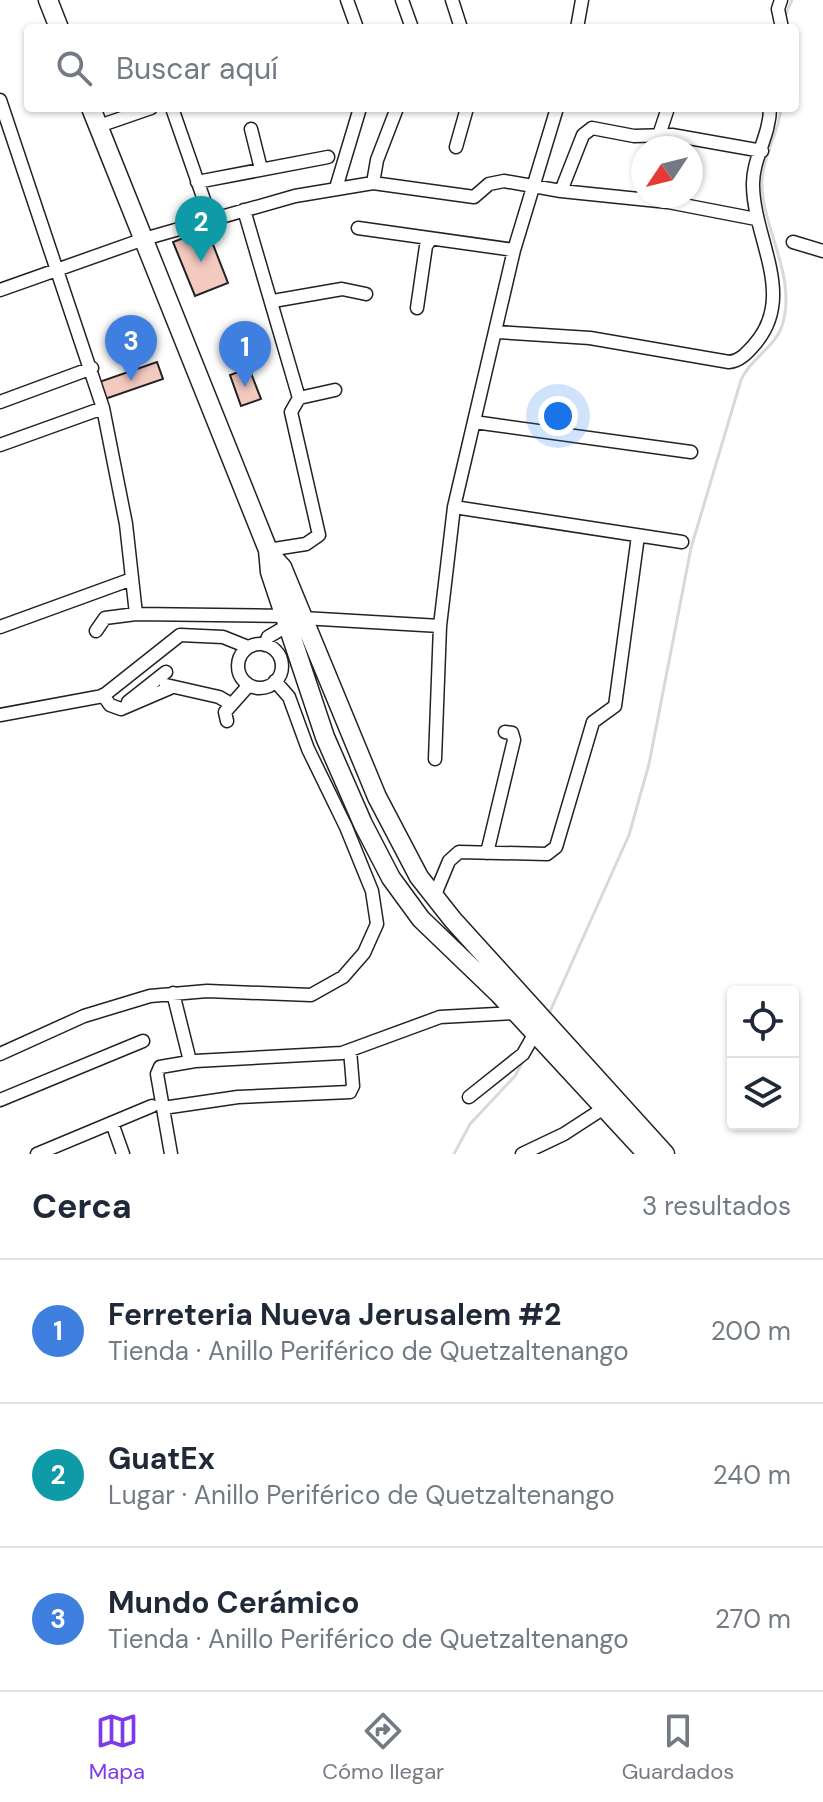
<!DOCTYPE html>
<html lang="es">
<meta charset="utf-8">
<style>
:root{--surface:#fff;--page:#f2f2f3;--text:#1f2937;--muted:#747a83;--line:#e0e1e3;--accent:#7c3aed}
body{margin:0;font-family:"DM Sans",sans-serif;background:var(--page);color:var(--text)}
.controls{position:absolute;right:24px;bottom:24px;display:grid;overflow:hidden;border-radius:8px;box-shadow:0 2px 6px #0004}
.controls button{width:72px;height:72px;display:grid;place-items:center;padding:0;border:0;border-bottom:2px solid var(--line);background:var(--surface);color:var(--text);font:40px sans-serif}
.compass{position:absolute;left:631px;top:136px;width:72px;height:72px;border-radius:50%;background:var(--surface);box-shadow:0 2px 6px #0004;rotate:235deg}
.you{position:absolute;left:558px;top:416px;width:28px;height:28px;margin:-20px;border:6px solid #fff;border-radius:50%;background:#1a73e8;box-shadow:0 0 0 12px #1a73e833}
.badge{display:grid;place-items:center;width:52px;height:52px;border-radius:50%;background:var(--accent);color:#fff;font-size:26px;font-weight:700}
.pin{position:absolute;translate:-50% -66px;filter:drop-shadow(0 2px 4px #0008)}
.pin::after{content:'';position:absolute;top:42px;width:28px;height:24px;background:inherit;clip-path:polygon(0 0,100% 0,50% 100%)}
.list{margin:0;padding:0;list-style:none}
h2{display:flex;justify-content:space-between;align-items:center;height:104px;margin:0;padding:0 32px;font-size:34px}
h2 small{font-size:26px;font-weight:400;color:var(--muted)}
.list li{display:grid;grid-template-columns:52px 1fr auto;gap:24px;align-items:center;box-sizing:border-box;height:144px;padding:0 32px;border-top:2px solid var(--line)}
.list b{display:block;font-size:30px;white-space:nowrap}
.list p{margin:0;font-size:26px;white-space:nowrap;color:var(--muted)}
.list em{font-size:26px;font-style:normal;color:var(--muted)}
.icon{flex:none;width:44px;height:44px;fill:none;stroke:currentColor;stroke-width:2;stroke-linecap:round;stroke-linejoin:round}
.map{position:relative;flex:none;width:823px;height:1154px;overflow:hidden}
.search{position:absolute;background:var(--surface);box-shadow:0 2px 6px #0004;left:24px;right:24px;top:24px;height:88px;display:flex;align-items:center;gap:20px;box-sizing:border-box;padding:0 28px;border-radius:8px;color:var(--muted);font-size:30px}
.sheet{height:536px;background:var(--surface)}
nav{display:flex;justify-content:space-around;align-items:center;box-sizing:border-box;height:112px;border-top:2px solid var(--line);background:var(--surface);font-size:22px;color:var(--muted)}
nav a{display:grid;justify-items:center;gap:4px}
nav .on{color:var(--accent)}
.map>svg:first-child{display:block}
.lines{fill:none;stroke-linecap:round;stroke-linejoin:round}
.stream{stroke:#d9d9d9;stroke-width:3}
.building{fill:#f3c9c0;stroke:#222;stroke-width:2}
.minor-casing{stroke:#222;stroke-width:15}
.highway-casing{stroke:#222;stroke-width:21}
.minor{stroke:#fff;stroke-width:12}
.highway{stroke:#fff;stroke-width:18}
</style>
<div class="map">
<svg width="823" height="1154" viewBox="0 0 823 1154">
<rect width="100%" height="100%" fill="#fff"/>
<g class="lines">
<path class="stream" d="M785,16L792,0
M548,1016L629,835L649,764L691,548L741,380C750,359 775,347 782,326C798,275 761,229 762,180C763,155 779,133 781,108
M454,1154L470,1124L515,1076L525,1058"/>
</g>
<path class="building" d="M207,229L228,283L195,296L173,242Z
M157,362L163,379L105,399L99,382Z
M249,368L261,399L241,406L230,375Z"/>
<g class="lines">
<defs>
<path id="minor" d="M347,0L357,28
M402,0L412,28
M452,0L461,28
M781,0L778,9L782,28
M577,28L582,0
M0,100L103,408L126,524L136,614
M172,108L211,220
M99,126L151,108
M251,129L261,169
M659,135L668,108
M456,147L467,108
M197,182L328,157
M373,183L377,160L397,108
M336,188L360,108
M561,191L583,135L592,128L634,136L672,135L762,151
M244,210L299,398
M358,228L514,250
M793,242L823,251
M0,290L144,239L295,196L373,183L474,197L489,184L504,181L561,191L668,202L756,219
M273,301L342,289L366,294
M417,308L426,246L431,239
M497,332L590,338L729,362C740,361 747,353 754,345C797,297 754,240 753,186C752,159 770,136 770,108
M0,402L92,368
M474,422L691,452
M0,445L103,408
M454,507L682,542
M268,550L306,544L319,535L291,412L299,398L335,390
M303,618L440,626
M0,627L132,579
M96,631L105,618L136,614L287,616
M238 666a22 22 0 1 1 44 0a22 22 0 1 1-44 0Z
M265,645L268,637L290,624
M166,685L219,697L231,704
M103,695L110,705L121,709L170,688
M128,702L166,672
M0,715L103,696L180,635L223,637L248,647
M227,721L225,712L249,685
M435,759L440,626L454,507L514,250L557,108
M487,853L514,740L512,733L505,732
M434,897L449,861L459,852L547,854L556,847L593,722L615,706L638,536
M173,993L190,1061
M0,1054L84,1016L150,996L207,991L311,995L343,977L364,953L377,924L372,891L346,827L308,749L289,697L275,681
M469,1097L523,1054L535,1033
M0,1100L143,1041
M163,1108L238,1097L350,1092L353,1086L350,1050
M112,1123L123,1154
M37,1154L152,1106
M171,1154L157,1074L160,1067L195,1061L342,1053L440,1017L516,1013
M522,1154L564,1134L604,1108"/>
<path id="highway" d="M48,0L59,28
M91,108L268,550L270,572L325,737L363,824L391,878L421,919L499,994L647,1154
M270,554L282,567L377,797L419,877L453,920L665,1154"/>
</defs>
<use href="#minor" class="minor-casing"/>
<use href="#highway" class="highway-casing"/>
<use href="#minor" class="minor"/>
<use href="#highway" class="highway"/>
</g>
</svg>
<div class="controls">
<button><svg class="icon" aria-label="locate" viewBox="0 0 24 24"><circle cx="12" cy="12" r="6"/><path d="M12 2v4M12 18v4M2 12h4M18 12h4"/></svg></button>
<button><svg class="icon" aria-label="layers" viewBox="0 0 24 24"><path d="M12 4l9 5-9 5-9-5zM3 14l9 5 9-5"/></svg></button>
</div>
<svg class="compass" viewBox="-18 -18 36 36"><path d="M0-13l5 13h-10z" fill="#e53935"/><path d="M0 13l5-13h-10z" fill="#747a83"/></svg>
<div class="you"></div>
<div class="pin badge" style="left:245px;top:387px;background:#3f7fe0">1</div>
<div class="pin badge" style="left:201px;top:262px;background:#0f9aa8">2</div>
<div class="pin badge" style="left:131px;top:381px;background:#3f7fe0">3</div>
<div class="search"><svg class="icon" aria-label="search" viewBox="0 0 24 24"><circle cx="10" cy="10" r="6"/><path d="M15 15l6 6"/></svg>Buscar aquí</div>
</div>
<section class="sheet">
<h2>Cerca<small>3 resultados</small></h2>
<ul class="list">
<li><span class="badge" style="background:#3f7fe0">1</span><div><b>Ferreteria Nueva Jerusalem #2</b><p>Tienda · Anillo Periférico de Quetzaltenango</p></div><em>200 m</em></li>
<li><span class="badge" style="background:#0f9aa8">2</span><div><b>GuatEx</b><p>Lugar · Anillo Periférico de Quetzaltenango</p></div><em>240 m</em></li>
<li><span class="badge" style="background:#3f7fe0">3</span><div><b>Mundo Cerámico</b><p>Tienda · Anillo Periférico de Quetzaltenango</p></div><em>270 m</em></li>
</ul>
</section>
<nav>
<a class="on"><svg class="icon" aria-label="map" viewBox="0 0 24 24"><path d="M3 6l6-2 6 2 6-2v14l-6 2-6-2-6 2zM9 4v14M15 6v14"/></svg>Mapa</a>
<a><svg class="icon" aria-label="directions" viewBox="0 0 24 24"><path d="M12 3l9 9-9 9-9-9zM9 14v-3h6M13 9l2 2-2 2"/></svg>Cómo llegar</a>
<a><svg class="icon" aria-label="saved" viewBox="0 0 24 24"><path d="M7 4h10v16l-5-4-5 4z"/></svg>Guardados</a>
</nav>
